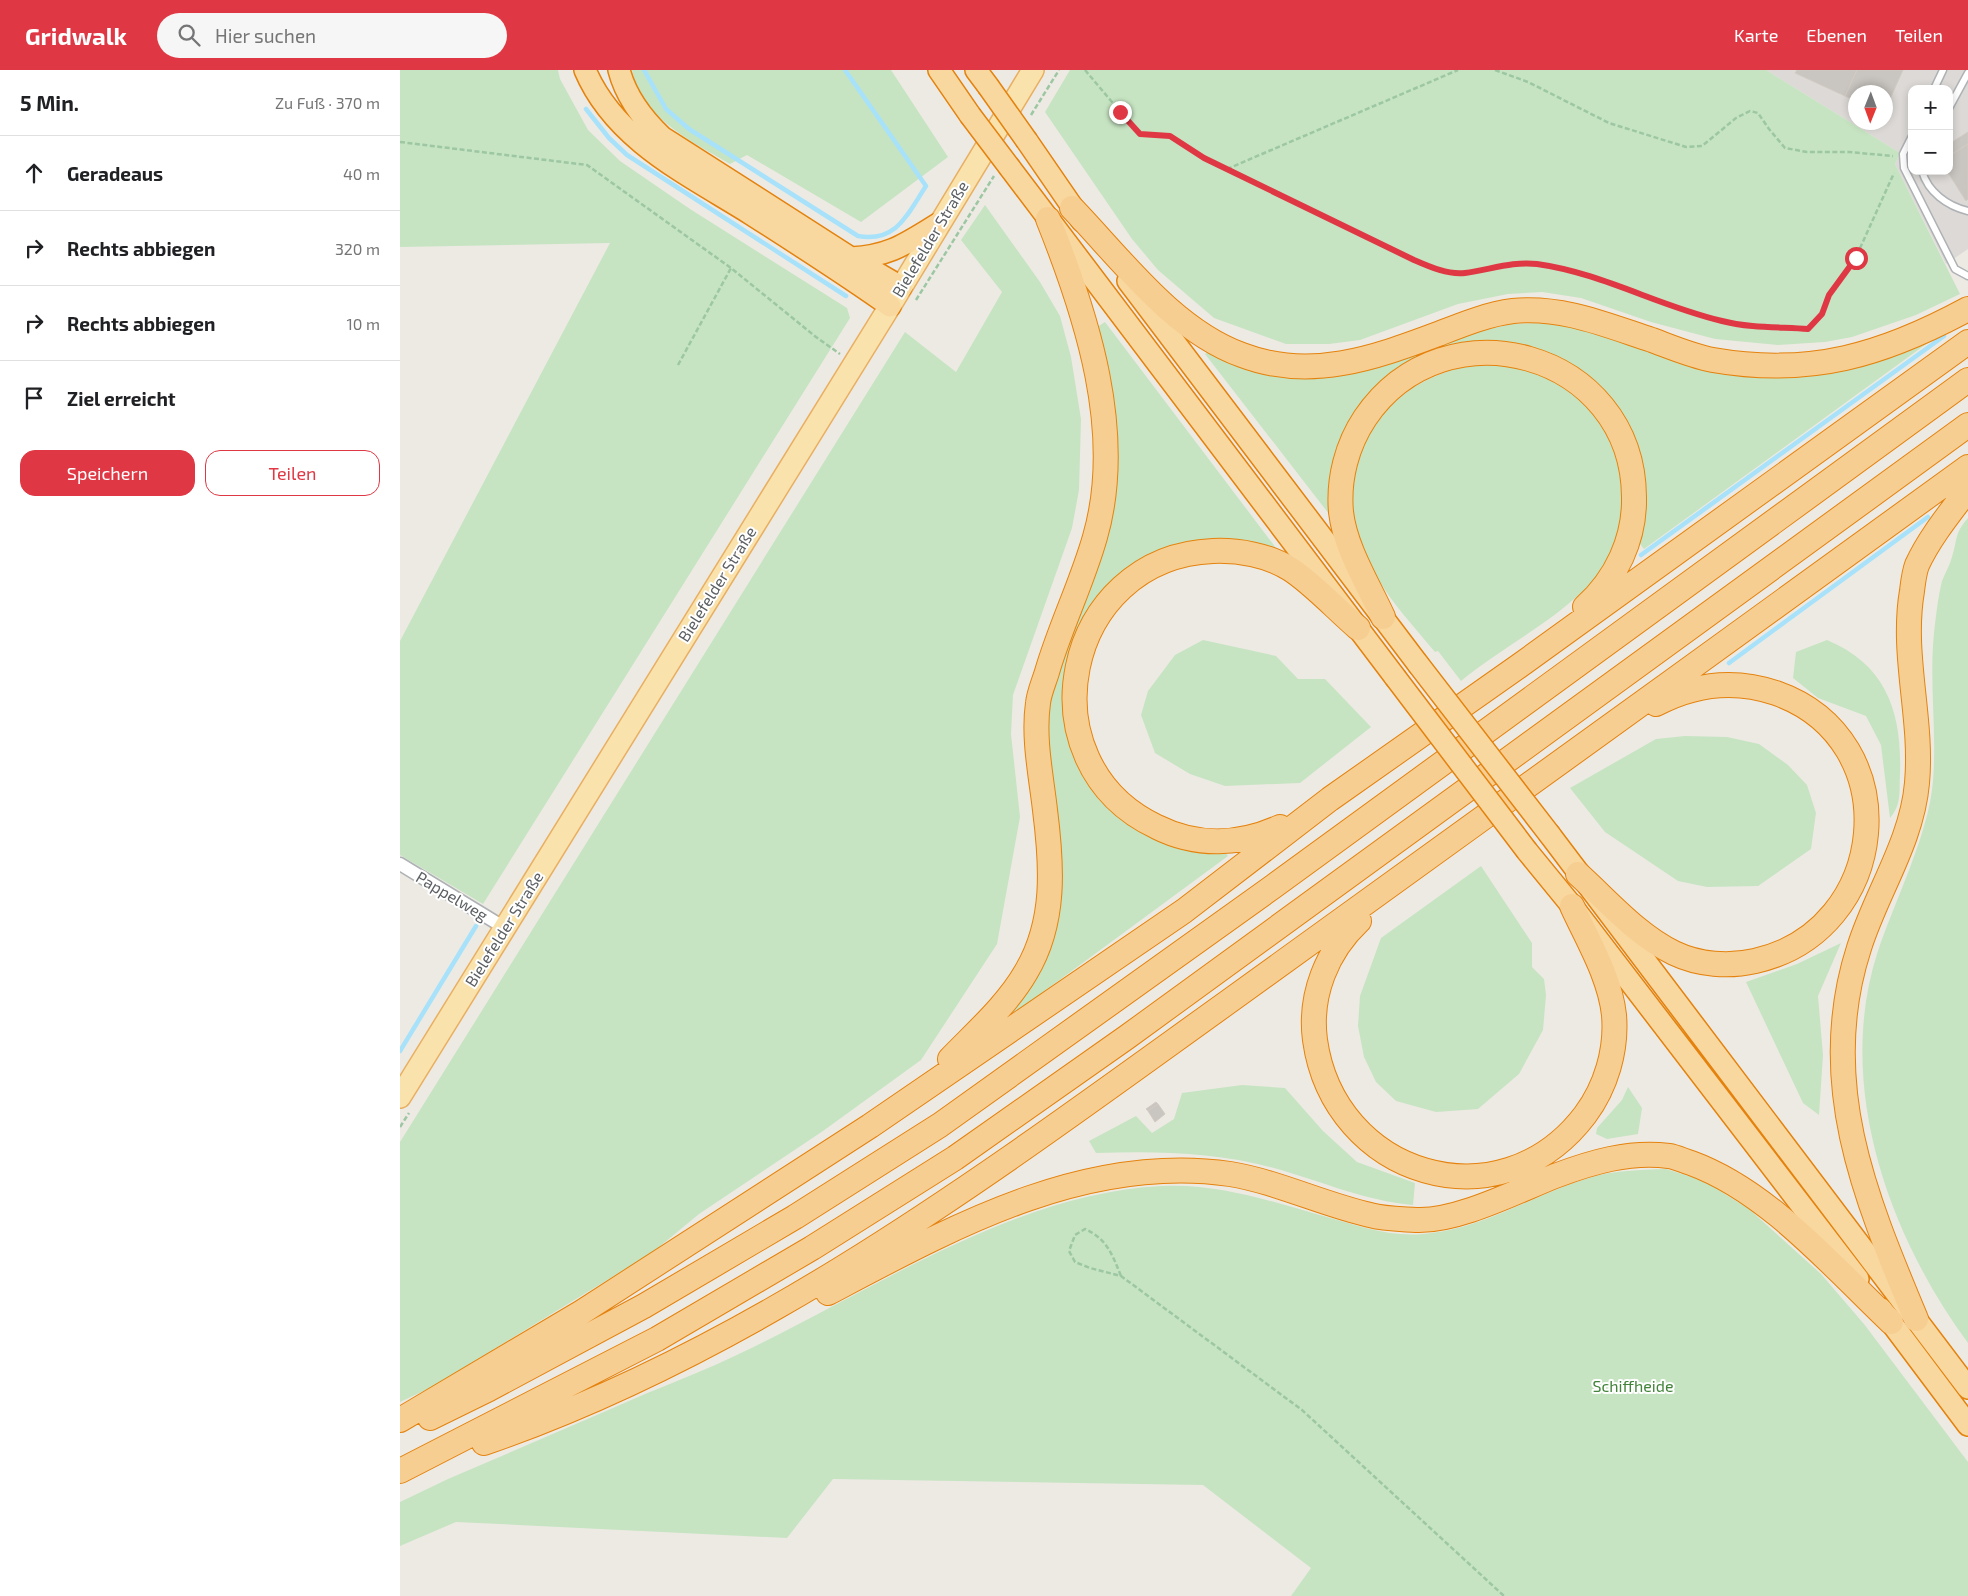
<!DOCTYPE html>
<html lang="de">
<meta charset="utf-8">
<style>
:root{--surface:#fff;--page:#f6f6f6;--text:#202124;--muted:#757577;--line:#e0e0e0;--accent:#df3844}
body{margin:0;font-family:"Exo 2",sans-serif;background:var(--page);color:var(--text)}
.controls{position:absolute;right:15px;top:15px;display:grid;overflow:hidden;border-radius:10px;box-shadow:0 2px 8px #0003}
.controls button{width:45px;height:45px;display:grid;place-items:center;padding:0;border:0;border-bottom:1px solid var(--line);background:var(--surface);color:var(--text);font:25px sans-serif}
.compass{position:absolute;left:1448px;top:15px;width:45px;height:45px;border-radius:50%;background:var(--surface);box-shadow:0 2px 8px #0003;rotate:181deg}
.stop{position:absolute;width:15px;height:15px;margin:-11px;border:4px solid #df3844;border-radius:50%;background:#fff}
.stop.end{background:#df3844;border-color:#fff;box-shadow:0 1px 5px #0008}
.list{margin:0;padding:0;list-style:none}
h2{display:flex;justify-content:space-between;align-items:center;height:65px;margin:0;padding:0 20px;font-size:21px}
h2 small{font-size:16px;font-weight:400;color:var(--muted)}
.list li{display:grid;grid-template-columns:32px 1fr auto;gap:15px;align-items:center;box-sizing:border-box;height:75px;padding:0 20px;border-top:1px solid var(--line)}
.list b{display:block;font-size:19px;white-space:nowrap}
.list em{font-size:16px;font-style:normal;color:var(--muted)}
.actions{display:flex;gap:10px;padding:15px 20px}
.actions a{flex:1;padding:11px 0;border:1px solid var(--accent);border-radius:15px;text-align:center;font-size:18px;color:var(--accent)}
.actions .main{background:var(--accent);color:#fff}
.icon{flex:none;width:28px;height:28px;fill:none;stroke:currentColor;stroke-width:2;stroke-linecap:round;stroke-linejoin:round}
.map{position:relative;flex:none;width:1568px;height:1526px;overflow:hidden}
header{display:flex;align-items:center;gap:30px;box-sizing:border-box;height:70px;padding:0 25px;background:var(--accent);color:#fff}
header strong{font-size:24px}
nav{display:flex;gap:28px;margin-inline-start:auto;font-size:18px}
.search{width:350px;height:45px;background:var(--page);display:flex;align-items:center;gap:12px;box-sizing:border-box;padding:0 18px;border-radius:28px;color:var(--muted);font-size:19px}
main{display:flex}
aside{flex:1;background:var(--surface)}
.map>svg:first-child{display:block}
.industrial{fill:#dcd9d6;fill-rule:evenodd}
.green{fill:#c6e4c2}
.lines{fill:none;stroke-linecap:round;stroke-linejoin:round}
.stream{stroke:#a7e2fa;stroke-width:4.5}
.building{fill:#c9c5c0;stroke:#d2cbc2}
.service-casing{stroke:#afb2b5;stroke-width:9}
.minor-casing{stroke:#afb2b5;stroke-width:15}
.primary-casing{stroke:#e9af61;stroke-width:24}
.trunk-casing{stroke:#e4820d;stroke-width:24}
.motorway-casing{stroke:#e4820d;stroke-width:26}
.path{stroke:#9cc7a2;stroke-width:2.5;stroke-dasharray:5 2.5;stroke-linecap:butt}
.service{stroke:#fff;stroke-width:6}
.minor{stroke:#fff;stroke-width:12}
.primary{stroke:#fae2ac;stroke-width:21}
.trunk{stroke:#f8d89f;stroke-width:21}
.motorway{stroke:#f7ce92;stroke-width:24}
.trunk-bridge-casing{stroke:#e4820d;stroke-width:24;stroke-linecap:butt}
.trunk-bridge{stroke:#f8d89f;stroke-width:21}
.route{stroke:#df3844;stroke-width:6}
.labels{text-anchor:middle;stroke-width:4;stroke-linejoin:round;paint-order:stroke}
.street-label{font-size:16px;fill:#5c6063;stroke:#fff}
.park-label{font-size:16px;fill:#42843a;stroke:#fff}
</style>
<header>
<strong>Gridwalk</strong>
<div class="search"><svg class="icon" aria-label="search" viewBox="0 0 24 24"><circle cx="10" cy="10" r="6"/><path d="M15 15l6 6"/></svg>Hier suchen</div>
<nav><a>Karte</a><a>Ebenen</a><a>Teilen</a></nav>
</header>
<main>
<aside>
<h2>5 Min.<small>Zu Fuß · 370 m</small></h2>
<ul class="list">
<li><svg class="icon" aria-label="ahead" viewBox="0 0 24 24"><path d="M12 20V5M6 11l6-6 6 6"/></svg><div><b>Geradeaus</b></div><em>40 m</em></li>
<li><svg class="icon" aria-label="right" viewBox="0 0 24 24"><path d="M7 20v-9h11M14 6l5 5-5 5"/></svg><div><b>Rechts abbiegen</b></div><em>320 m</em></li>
<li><svg class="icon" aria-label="right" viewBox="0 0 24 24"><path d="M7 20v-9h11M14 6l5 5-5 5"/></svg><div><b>Rechts abbiegen</b></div><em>10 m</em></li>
<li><svg class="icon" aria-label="arrive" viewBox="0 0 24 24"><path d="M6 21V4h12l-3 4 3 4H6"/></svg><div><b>Ziel erreicht</b></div></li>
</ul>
<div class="actions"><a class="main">Speichern</a><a>Teilen</a></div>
</aside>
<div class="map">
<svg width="1568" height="1526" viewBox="0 0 1568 1526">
<rect width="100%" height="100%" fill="#edeae4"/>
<path class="industrial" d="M1366,0H1568V179L1546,194L1495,94L1500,83ZM1512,19H1549V101H1512ZM1456,22H1486V52H1456Z"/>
<path class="green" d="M0,0H158L160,9L188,60L220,91L290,139L447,238L450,248L83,834L0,785V571L210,173L0,177Z
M232,0H491L548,87L461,152L347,85L330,94C291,71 243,49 232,0Z
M670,0H1366L1500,83L1495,94L1560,224L1516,245L1452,267L1425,272L1378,275L1315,269L1251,252L1181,228L1142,222L1108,224L1058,234L960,270L929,274H886L814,248L758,200L732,169L645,42Z
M585,135L640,212L660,246L671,287L681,349L679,420L672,458L613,625L611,664L620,747L597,874L521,990L423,1061L299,1144L253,1182L32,1317L0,1332V1072L505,262L556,302L602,222L561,170Z
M705,252L876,478C868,481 837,471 825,470C788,464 750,486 720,506C698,521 683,548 674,573C656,621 664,683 696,724C708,738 722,748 736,758C750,767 767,776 784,780C797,783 812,783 826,783L828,786L601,953L632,906L646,697L648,634L705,469L697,257Z
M1143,253L1175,257L1308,300L1540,264L1244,479L1240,474L1245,434L1244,412L1240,387L1225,352L1142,282L1116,275L1087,272L1055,275L1025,286L984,314L933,443L929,444L805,284L810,281L885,304L1112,254Z
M1080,294C1102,296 1125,297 1146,307C1220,340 1243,436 1201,503C1197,510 1189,516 1183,521C1146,556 1100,579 1061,611L1038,581L1035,582C1012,554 983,524 968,490C960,470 950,442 952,420C961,348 1010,304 1080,294Z
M1568,448V1273C1489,1166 1435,1016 1477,884C1494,832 1529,764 1533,711C1537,662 1529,611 1534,563C1536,546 1538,527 1542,511C1545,503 1550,495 1552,487C1558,468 1554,464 1568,448Z
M803,570L876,586L898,609H925L971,657L900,713L825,716L790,704L755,683L741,645L748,621L775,585Z
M1427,570C1487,595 1502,643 1500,704C1499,722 1502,734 1490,748L1481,675L1466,646L1418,628L1393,608L1396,582Z
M1285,666L1327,667L1359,674L1388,695L1407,715L1416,743L1411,779L1358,816L1307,817L1278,811L1205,762L1170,718L1256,669Z
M1081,796L1132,873V897L1144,909L1146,925L1143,960L1119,1004L1078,1039L1036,1042L996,1031L976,1012L964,987L958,956L960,926L981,868Z
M1441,873L1418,926L1423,985L1419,1045L1403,1033L1346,912L1397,894Z
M842,1015L885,1018L923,1061L957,1092L1015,1113L1013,1135C965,1131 921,1111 874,1098C815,1082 757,1081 696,1083L689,1071L736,1046L752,1063L774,1049L782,1023Z
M1228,1017L1242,1038L1238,1064L1207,1069L1196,1064L1197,1058L1222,1030Z
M1266,1099L1304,1111L1349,1139L1421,1204L1464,1254L1568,1392V1526H891L911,1498L803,1415L433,1409L387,1468L56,1452L0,1476V1432L48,1409C113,1381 179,1353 245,1324C277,1311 310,1298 341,1283C472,1221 614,1123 762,1116C819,1113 873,1132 927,1147C958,1156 990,1167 1023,1164C1084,1159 1132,1125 1189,1108C1214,1100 1240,1100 1266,1099Z"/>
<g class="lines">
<path class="stream" d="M244,0L266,39L289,59L458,166C497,173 508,143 526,116L445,0
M186,39L209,68L227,85L446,226
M1241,485L1544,266
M1329,593L1528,447
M0,981L76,856"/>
</g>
<path class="building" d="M1397,0H1457L1445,26L1395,3Z
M1457,0H1503L1486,38V22H1456V31L1445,26Z
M1568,62V74L1549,86V74Z
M1568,74V129L1566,131L1547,101H1549V86Z
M756,1032L758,1034L748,1041L746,1039Z
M758,1034L765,1044L755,1052L748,1041Z"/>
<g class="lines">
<defs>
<path id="service" d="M1534,19L1543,0
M1549,38L1568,3
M1512,66L1503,84L1504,98L1555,199L1568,206
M1522,101C1528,122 1547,136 1568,141"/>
<path id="minor" d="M0,794L105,858"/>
<path id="primary" d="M0,1027L490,236L633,0"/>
<path id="trunk" d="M185,0C215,71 289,105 351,144C398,174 445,204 490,236
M219,0C226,27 242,48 262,67L451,188L501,217
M539,0L570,45
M576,0L588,16
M627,71L682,151
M610,98L995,607
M451,188C490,186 505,174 538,154
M728,211L1018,594
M1150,765L1568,1318
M1127,781L1172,836L1458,1209
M1481,1239L1568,1355"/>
<path id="motorway" d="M672,138C722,190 773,260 842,285C910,311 974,288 1038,264C1061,255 1088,244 1113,241C1162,236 1206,255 1252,270C1271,277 1292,286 1313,290C1410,307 1483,285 1568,239
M983,547C968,514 945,478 941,442C938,409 947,375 965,348C1045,230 1233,282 1234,427C1235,469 1216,509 1185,537
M880,757C840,775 797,777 757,757C621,693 663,487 813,481C838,480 868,485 890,499C911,512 938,541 958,558
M1178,804C1208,831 1237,865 1274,883C1299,895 1329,897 1355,891C1490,861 1509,670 1376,623C1335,609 1294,614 1256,634
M959,851C927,881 909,925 915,970C934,1106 1100,1157 1185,1045C1206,1017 1217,980 1214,945C1210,907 1188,871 1172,836
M550,989C576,962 607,935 626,902C656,852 652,795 645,740C641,705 633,668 638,633C639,623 644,612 647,602C660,557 682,513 695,467C725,363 687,246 648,149
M428,1223C551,1158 685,1083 830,1104C878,1112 922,1134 970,1145C984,1149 1001,1149 1016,1150C1057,1152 1117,1121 1155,1106C1192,1092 1229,1081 1269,1086C1276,1087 1284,1091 1291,1093C1368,1121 1432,1196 1491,1252
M1516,1249C1465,1127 1416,1011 1459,878C1476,823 1512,772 1517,713C1523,649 1501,585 1512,521C1513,513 1514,503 1517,495C1530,467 1550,443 1568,419
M30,1348L89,1319L244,1236L395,1147L540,1055L874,816L1568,310
M0,1350L182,1242L470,1056L784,841L930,729L1119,596L1568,272
M84,1373C359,1278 594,1100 828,932C1076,755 1321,575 1568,397
M0,1401L257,1269L412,1178L555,1088L727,967L1568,355"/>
</defs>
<use href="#service" class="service-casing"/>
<use href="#minor" class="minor-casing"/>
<use href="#primary" class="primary-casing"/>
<use href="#trunk" class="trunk-casing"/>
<use href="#motorway" class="motorway-casing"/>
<path class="path" d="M685,0L739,64L770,66L804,88L1014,190C1030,197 1048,205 1065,203C1089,200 1113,191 1137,194C1202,203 1258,236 1322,251C1350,258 1380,257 1409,259L1422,244L1429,225L1456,187L1494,103
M1095,0L1128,12L1209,53L1286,77L1302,76L1336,48L1350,41L1358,43L1369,59L1385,78L1407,82H1449L1493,86
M631,45L659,0
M0,72L187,95L331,198L416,267L440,284
M827,99L1058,0
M516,230L594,106
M278,295L331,198
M0,1057L9,1043
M721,1206C712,1184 707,1169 685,1159L675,1165L669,1181L675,1192L690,1198L721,1206L902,1340L1104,1526"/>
<use href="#service" class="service"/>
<use href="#minor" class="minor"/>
<use href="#primary" class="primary"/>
<use href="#trunk" class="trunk"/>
<use href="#motorway" class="motorway"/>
<defs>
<path id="trunk-bridge" d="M588,16L627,71
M570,45L610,98
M1018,594L1150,765
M995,607L1127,781"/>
</defs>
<use href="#trunk-bridge" class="trunk-bridge-casing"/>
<use href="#trunk-bridge" class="trunk-bridge"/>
</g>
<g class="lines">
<path class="route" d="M720,42L740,64L770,66L804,88L1014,190C1030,197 1048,205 1065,203C1089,200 1113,191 1137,194C1202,203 1258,236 1322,251C1349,258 1380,257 1408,259L1422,244L1429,225L1456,188"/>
</g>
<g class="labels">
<g class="street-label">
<text transform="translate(530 169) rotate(-59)" y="6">Bielefelder Straße</text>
<text transform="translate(317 514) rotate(-58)" y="6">Bielefelder Straße</text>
<text transform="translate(52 826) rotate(31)" y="6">Pappelweg</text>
<text transform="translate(104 859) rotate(-58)" y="6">Bielefelder Straße</text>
</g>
<g class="park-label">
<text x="1233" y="1322">Schiffheide</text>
</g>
</g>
</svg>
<div class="controls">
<button>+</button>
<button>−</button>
</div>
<svg class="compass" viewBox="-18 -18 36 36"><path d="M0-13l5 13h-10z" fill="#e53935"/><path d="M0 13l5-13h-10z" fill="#757577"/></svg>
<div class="stop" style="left:1456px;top:188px"></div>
<div class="stop end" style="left:720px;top:42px"></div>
</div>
</main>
